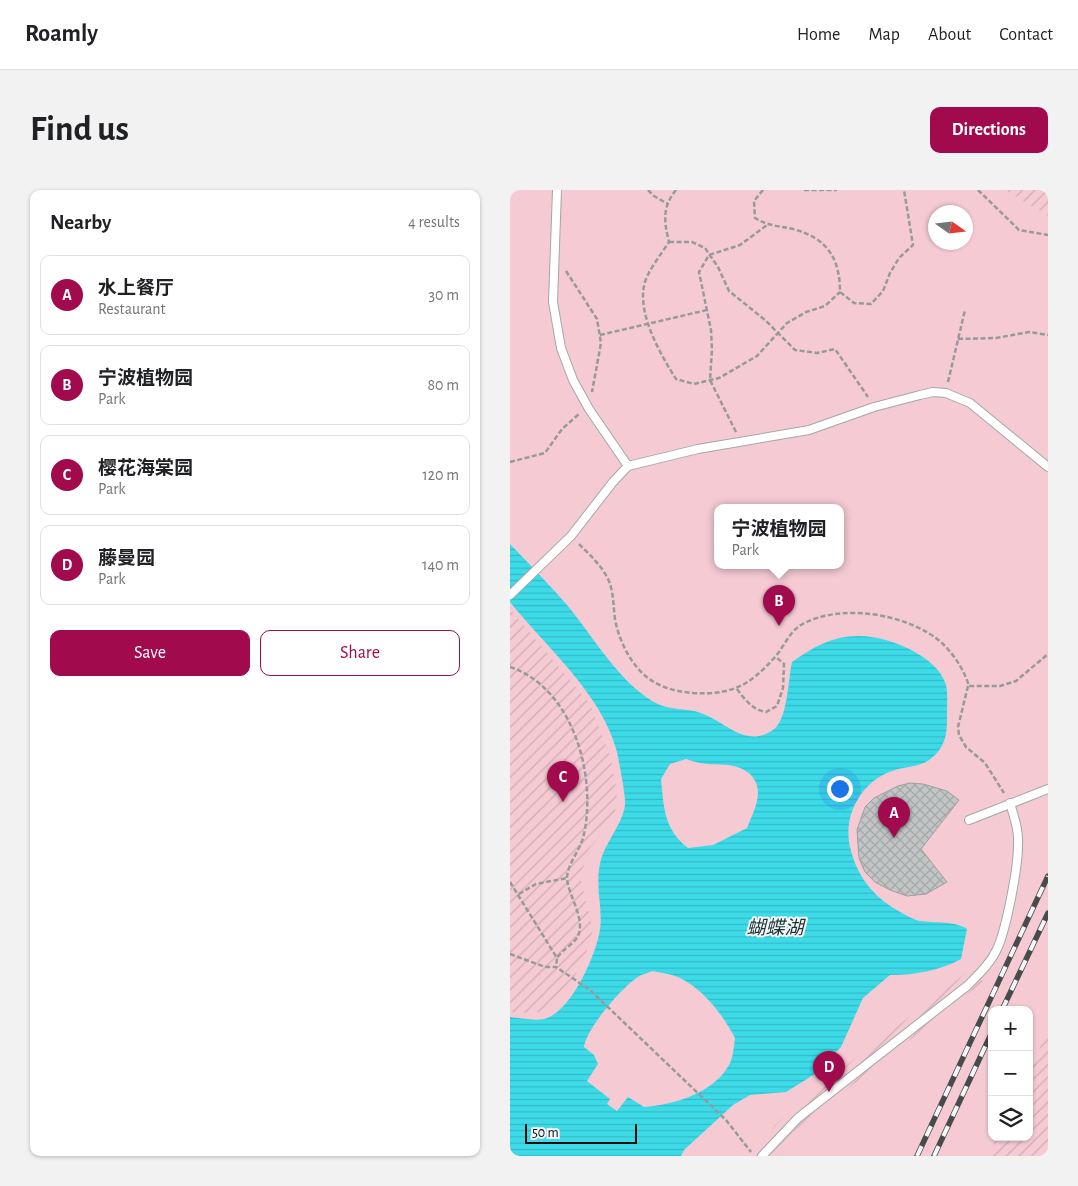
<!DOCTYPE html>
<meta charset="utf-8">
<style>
:root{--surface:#fff;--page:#f2f2f2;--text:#202124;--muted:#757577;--line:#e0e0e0;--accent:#a10a4d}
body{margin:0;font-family:"Alegreya Sans","Noto Sans SC",sans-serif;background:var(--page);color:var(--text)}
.controls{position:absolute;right:15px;bottom:15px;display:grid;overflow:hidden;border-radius:10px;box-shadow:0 1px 4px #0004}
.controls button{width:45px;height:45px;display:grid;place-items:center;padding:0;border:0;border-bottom:1px solid var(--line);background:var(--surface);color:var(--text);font:25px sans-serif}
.compass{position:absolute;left:418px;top:15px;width:45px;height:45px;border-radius:50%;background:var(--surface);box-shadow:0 1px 4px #0004;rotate:104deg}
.scale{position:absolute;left:15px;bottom:12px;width:112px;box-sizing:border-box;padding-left:5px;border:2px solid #0c0d0d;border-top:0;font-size:14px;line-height:18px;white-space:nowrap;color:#0c0d0d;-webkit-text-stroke:4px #f4f7f8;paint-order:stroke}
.you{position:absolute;left:329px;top:598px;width:18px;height:18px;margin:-12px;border:4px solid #fff;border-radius:50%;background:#1a73e8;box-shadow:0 0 0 8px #1a73e833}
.badge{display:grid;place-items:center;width:32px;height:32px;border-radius:50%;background:var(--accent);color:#fff;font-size:16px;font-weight:700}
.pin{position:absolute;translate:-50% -41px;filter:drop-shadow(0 1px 2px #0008)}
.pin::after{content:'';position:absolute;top:26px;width:18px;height:15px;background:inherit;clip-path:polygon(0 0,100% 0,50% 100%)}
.popup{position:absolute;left:204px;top:314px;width:130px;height:65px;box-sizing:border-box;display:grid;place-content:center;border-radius:10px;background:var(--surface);filter:drop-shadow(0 1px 4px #0005);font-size:16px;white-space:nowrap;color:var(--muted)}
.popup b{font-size:19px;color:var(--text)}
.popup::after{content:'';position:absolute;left:50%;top:100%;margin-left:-10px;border:10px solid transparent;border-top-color:var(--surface)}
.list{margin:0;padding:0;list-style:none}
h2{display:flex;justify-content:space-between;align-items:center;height:65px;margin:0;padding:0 20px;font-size:21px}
h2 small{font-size:16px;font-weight:400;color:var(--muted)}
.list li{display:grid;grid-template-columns:32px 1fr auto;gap:15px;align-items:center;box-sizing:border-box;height:80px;margin:0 10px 10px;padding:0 10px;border:1px solid var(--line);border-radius:10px}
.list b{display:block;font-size:19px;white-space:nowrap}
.list p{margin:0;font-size:16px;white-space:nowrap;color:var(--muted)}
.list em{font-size:16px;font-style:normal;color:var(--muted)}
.actions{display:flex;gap:10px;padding:15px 20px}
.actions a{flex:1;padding:11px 0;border:1px solid var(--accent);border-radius:10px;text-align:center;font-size:18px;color:var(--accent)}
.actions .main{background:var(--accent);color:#fff}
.icon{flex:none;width:28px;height:28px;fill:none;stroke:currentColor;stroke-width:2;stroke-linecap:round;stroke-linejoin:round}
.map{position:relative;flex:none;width:538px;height:966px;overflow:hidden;border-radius:10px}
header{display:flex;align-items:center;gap:30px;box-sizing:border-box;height:70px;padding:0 25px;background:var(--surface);border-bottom:1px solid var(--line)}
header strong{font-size:24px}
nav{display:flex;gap:28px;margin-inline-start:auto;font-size:18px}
.intro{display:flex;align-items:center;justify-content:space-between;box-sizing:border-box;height:120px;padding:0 30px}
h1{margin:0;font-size:35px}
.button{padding:12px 22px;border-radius:10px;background:var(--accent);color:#fff;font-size:18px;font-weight:700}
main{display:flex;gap:30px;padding:0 30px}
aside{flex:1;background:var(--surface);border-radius:10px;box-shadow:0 1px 4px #0004}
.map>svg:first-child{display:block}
.park{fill:#f5cad3;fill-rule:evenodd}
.garden{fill:url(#garden-furrows)}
.water{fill:url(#water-rules);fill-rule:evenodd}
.building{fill:url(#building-cross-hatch);stroke:#9c9fa0}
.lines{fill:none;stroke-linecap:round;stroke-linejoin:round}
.service-casing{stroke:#a3a7a7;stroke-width:10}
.path{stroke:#979a9a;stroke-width:2.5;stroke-dasharray:5 2.5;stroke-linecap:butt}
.service{stroke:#fff;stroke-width:8}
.rail-casing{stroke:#494b4b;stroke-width:5.5}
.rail{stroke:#f4f7f8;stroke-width:4;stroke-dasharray:11;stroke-linecap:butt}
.labels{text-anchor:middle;stroke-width:4;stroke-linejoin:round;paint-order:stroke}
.water-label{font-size:19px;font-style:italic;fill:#1b3436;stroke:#f4f7f8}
</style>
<header>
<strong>Roamly</strong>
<nav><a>Home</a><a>Map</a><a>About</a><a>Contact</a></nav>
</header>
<div class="intro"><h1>Find us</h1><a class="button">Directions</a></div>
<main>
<aside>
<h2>Nearby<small>4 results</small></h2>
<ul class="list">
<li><span class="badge">A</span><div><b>水上餐厅</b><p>Restaurant</p></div><em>30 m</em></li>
<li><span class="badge">B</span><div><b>宁波植物园</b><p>Park</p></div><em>80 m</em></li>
<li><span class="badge">C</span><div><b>樱花海棠园</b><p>Park</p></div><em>120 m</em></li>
<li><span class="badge">D</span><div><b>藤曼园</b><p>Park</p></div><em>140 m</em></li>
</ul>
<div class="actions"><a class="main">Save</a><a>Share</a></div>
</aside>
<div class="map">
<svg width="538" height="966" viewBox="0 0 538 966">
<defs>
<pattern id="garden-furrows" width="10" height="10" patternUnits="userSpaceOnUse" patternTransform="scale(1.25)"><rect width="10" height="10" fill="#f5cad3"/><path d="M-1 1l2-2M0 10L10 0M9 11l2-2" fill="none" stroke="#d1acb4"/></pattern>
<pattern id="water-rules" width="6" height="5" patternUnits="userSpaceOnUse" patternTransform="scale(1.25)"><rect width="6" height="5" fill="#3ddbe8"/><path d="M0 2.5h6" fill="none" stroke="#34bbc6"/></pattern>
<pattern id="building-cross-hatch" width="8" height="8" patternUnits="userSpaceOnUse" patternTransform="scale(1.25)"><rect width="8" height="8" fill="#c2c5c5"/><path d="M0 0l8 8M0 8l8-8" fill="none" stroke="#a6a8a8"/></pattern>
</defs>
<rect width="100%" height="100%" fill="#f4f7f8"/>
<path class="park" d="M0,0H538V966H0ZM426,22H456V52H426ZM208,317H330V375H208ZM482,820H519V947H482Z"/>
<path class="garden" d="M495,0H538V26L534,23Z
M0,419L80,514L101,569L107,604L105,621L95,640L79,659L70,687L83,740L74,769L54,806L37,821L21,823L0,822Z
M464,777L473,792L283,942L259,966H241L266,934L343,870Z
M538,841V966H478L487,947H519V880Z"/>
<path class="water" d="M0,354C19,374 39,394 57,415C83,446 112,498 150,515C164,521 181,517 198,526C219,536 238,557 263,540C278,530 278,489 282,472C302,458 322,446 348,446C375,445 428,465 436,495C438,504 437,516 437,525C437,540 437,552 426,564C413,578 401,575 385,580C351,590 331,627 341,661C349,690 366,709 392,723C398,726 404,730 410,731C423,733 447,731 457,739L451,769C429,781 405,785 380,785L353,808L331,857L305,884L276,902L240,905L223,915L174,960L171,966H0V827C10,828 24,831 34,829C61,823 87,763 90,739C93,719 85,695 90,674C94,653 112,636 115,615C116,606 109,572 107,562C92,504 37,458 0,412ZM176,569C191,575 203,574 219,575C227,576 234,579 240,584C256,600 244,620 237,638L203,655L178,658C154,639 154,619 151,589L160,574ZM143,781C151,783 162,784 170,788C194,800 213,825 225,848C224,857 223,868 219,875C204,903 163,915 134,917L118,907L107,921L97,914L100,909L77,891L88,874L84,865L74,857C76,839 112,797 128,787C132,784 138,783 143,781Z"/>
<path class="building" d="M400,593L413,594L437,601L449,610L411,659L437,692L416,704L397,706L380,700L365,692L355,682L349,668L347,640L355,617L364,608L388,596Z"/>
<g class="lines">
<defs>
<path id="service" d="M47,0L43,112L51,158L63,190L79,219L118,276
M0,405L61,346L103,292L118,276L188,259L299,240L364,217L410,205L423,202L436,203L460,213L538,277
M459,630L538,599
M252,966L288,928L457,796C469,784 481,773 488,757C497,735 508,678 508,655C509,640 504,627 500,613"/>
</defs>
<use href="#service" class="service-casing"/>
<path class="path" d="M138,0L144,6L158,14
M166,0C152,17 154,32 159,52C152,63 136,83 134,96C128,126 151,165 166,189L184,194L209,188L247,166L277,133L296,122L315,116L330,102
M253,0L244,11L245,28C258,36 269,36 283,39C317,48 330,68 330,102L344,113L361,114L373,101L380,83L389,68L403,55L394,0
M294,0H327
M468,0L509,40L538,45
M159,52H182L195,58L208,77L219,101L255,130L285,160L307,163L325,159L358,207
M56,81L87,129L91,153L82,202
M90,145L197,120
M448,149L486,148L519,142L538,145
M438,192L455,120
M226,242L200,190L202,160L201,140L189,82L199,65L230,55L257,35
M0,272L35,263L52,239L69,224
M69,354C80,365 91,375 98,389C104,402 103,415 105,429C109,452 123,480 144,492C156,499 170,502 183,503C222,505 239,496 265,467C274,457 279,442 291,435C330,412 401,424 433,454C445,466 454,480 459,496H490L506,491L538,464
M0,477C64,498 88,589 73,648C69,661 58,674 57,687C57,704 76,728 68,746C63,755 52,760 47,768
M458,496L448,537L449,545L456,557L475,573L494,603
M227,499C235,510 243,520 256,522L267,516L273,498L274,474L266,467
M0,692L47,768L46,777
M9,704L26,694L57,688
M0,764L35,777H46L80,800L216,930L241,962"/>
<use href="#service" class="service"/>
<defs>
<path id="rail" d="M492,820L538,723
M407,966L538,686
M424,966L482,842"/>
</defs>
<use href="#rail" class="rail-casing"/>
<use href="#rail" class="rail"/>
</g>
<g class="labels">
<g class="water-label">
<text x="265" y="744">蝴蝶湖</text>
</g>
</g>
</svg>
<div class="controls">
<button>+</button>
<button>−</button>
<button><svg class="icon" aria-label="layers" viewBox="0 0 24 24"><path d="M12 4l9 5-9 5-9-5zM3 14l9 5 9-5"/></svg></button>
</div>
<svg class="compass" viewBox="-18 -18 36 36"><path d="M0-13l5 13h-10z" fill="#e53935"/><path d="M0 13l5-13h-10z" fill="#757577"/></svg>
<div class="scale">50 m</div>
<div class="you"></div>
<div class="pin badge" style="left:384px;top:648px">A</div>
<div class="pin badge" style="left:269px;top:436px">B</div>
<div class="popup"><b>宁波植物园</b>Park</div>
<div class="pin badge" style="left:53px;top:612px">C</div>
<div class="pin badge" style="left:319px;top:902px">D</div>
</div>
</main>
